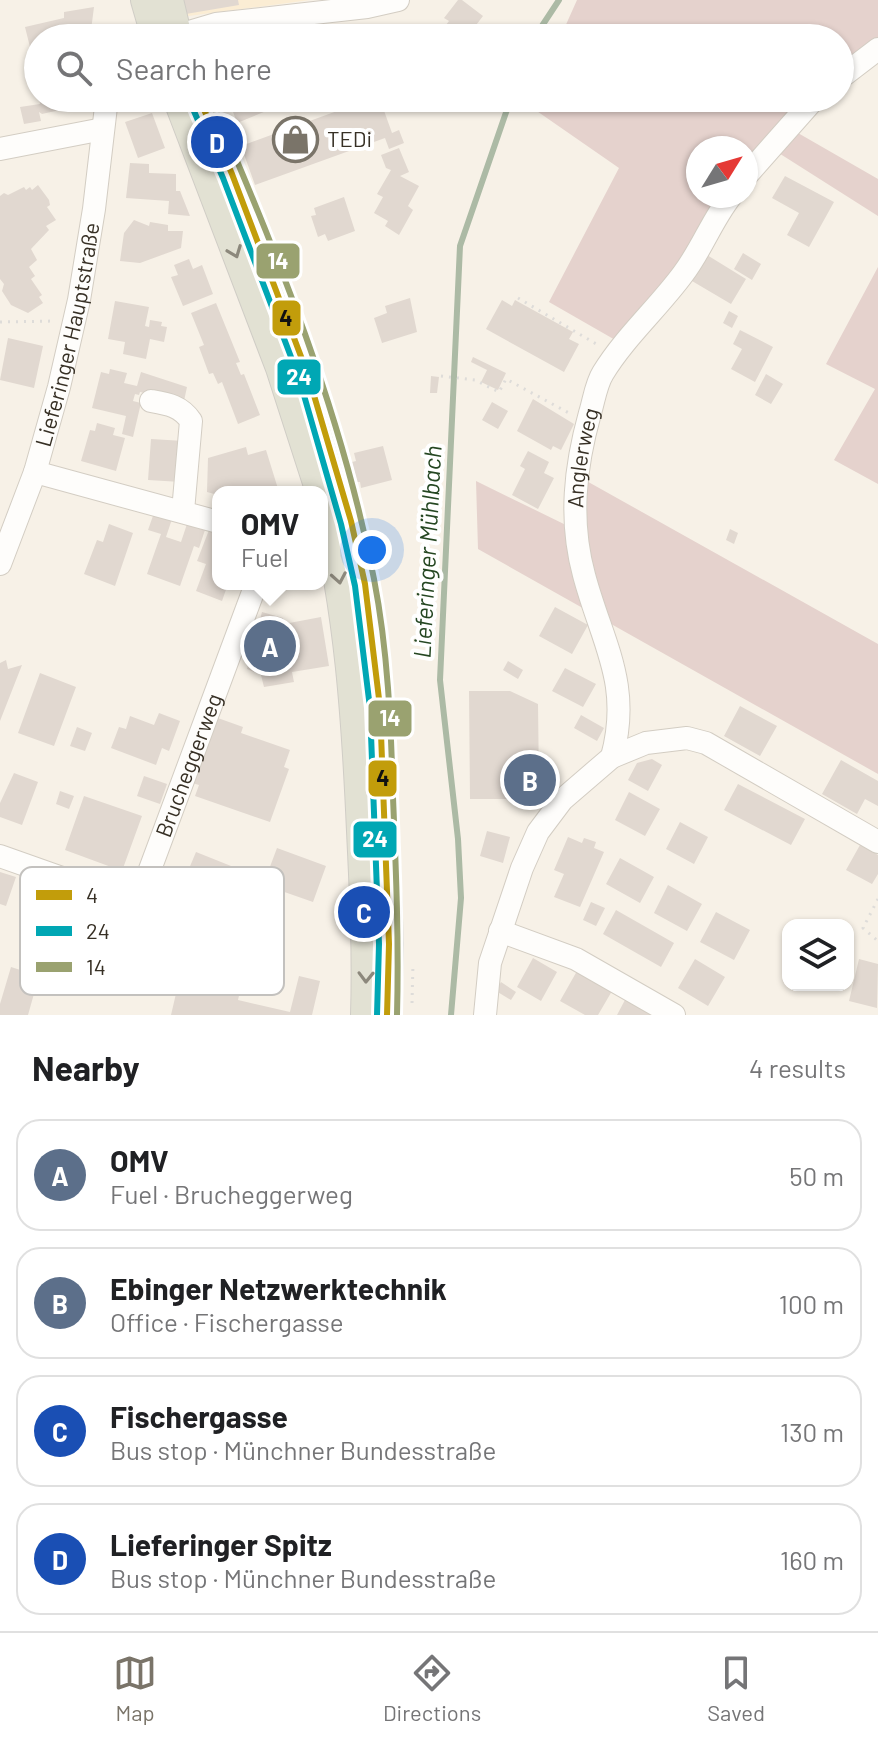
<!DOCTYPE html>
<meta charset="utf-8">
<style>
:root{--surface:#fff;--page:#f2f2f2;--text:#202124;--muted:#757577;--line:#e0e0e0;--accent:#7a7469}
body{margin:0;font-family:Barlow,sans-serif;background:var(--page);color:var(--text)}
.controls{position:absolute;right:24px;bottom:24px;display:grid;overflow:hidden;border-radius:16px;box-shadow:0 2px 6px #0004}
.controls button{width:72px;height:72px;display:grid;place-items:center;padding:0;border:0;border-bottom:2px solid var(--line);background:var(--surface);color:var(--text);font:40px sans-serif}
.compass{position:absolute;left:686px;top:136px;width:72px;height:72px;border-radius:50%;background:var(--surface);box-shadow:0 2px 6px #0004;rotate:53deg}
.you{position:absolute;left:372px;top:550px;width:28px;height:28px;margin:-20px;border:6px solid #fff;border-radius:50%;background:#1a73e8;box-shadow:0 0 0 12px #1a73e833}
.badge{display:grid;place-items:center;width:52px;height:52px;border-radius:50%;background:var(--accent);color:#fff;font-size:26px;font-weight:700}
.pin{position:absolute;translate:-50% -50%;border:4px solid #fff;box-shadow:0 2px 8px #0006}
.popup{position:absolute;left:212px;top:486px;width:116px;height:104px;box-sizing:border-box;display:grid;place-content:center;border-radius:16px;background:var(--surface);filter:drop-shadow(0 2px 6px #0005);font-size:26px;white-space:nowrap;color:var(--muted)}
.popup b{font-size:30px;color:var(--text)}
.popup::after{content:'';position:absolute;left:50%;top:100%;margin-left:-16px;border:16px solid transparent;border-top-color:var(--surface)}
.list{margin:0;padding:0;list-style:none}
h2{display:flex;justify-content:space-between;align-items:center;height:104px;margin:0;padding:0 32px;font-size:34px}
h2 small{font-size:26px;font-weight:400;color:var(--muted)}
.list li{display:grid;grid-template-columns:52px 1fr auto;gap:24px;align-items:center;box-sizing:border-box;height:112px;margin:0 16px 16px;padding:0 16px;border:2px solid var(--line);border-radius:24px}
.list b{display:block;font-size:30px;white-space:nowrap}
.list p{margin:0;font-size:26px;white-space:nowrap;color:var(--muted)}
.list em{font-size:26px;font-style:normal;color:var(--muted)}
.icon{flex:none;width:44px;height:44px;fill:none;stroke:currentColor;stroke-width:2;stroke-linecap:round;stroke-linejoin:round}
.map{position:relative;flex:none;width:878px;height:1015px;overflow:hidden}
.search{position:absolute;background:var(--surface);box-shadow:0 2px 6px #0004;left:24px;right:24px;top:24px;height:88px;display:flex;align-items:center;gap:20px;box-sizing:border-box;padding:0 28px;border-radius:44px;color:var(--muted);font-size:30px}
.sheet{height:616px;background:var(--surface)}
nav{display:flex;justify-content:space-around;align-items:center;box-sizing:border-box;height:112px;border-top:2px solid var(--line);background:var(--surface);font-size:22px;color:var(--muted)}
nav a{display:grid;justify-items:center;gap:4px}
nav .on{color:var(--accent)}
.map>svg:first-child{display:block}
.built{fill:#fbedd4}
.green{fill:#e5d2cd}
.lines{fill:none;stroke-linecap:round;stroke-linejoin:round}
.stream{stroke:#acbaa5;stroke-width:6}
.building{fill:#e1d8d0}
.minor-casing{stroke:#d3cdc3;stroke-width:24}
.major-casing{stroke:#d0cdc6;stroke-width:30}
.path{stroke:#dedcd9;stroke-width:3;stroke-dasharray:2 6;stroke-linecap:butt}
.minor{stroke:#fefdfb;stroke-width:22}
.major{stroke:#e2e1d3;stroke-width:28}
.bus-1-casing{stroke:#fff;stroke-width:12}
.bus-2-casing{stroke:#fff;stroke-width:12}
.bus-3-casing{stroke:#fff;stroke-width:12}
.bus-1{stroke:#c29d0b;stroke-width:6}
.bus-2{stroke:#00a7b4;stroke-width:6}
.bus-3{stroke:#9aa270;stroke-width:6}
.oneway{stroke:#8c887c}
.labels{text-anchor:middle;stroke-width:8;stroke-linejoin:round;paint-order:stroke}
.poi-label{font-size:22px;fill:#373025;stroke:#fff;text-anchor:start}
.street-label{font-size:22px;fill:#373025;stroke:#fff}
.water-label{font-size:24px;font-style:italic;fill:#254722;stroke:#fff}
.key{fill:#fff;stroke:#c3c1be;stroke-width:2}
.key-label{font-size:22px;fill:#373025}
.line-badge{stroke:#fff;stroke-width:3}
.badge-label{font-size:22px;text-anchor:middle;font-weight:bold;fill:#fff}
.pale-badge-label{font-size:22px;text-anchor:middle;font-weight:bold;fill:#111}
</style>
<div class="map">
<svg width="878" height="1015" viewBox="0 0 878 1015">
<rect width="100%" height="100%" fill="#f7f1e7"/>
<path class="built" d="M178,0H310L181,17Z"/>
<path class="green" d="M577,0H878V43L840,71V38H560Z
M535,98H807L791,129L878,179V216L774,150L746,165V148H698V196H724L680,265L617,341L549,302L619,168L531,107Z
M878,267V484L834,460L875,389L826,364Z
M583,479L878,644V774L478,549L476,481L570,527Z"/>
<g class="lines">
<path class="stream" d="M534,38L559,0
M451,1015L461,898L458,839L440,680L460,246L511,98"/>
</g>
<path class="building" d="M172,0H238L239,5L174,16Z
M458,0H462L483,16L470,33L476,38H436L449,21L444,18Z
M94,7L90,38H38V57L33,59L25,27L64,18V12Z
M39,98H80L82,105L42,114L39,112L41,121L24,124L20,107L40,104Z
M228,98H267L271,109L237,123Z
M440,98H470L467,107Z
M370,99L374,109L382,105L392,133L399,130L404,143L389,149L385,138L255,185L241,146Z
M152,113L165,148L138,158L125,122Z
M399,148L409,172L400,176L419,186L408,206L413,210L399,235L385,226L388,221L374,213L383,197L377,194L391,170L386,168L381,155Z
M130,163L149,164V173L176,174V191H180L190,216L168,214L169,201L126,198Z
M785,176L834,202L809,247L787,235L799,213L772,198Z
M38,185L49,200L50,205L47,207L56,220L46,226L49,230L31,249L37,260L29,267L35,276L31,279L42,295L39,297L43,303L28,313L11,305L2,291L4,284L0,279V196L4,193L8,195L24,187L26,190L30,187L32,190Z
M344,197L355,231L328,241L325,234L318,237L311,216L316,215L314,208Z
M134,220L149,226L150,222L168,225V231H183L181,248L140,263L120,261L124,233Z
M743,253L761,264L752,280L734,269Z
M707,255L746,279L731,304L692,281Z
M189,259L193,269L202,265L213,294L183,306L171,277L178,275L174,265Z
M410,298L417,332L382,343L374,318L387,313L385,306Z
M502,300L512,306L515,300L573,332L569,339L579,344L564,372L486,329Z
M115,301L149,307L145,326L149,327L150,320L162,322L161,326L167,327L164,342L150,339L146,359L123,354L125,342L108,339Z
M216,303L240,362L236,363L241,375L244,374L260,415L238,424L222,382L218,384L213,373L209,374L199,347L204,345L191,313Z
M729,311L738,316L732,328L723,323Z
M740,330L773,347L755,382L731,369L742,349L733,344Z
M8,338L43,346L34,388L0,380Z
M473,357L506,373L498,390L481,382L487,370L471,362Z
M110,369L127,373L124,383L137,386L141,372L187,387L184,401L140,392L139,395L135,394L133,401L141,403L133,437L122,434L126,416L92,408L101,372L109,374Z
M766,374L783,384L771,404L755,395Z
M431,376L439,377L437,393H430Z
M533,399L574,424L561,450L553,446L551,450L517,431Z
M492,402L508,411L498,429L482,420Z
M97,423L115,428L113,435L125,438L116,471L81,461L90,430L95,431Z
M151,439L184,441L181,482L148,480Z
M383,446L392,480L361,488L360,482H357L352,462L356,461L354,453Z
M246,447L248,455L266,450L279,492H218V495L207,492L208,458Z
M528,451L549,462L544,473L554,478L538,509L512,495L525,469L520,466Z
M154,513L172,519L166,537L181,542L187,524L205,530L199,548L194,546L180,586L147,574L161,534L148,530Z
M109,524L133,533L115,586L84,574L97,540L103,542Z
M730,529L738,533L734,544L726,540Z
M209,530L218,534L216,545L218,546V584H228L222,601L196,591L206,564L197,561Z
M555,607L588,625L572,654L539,636Z
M262,612L283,618L284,624L321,617L329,666L292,672L294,682L264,687L261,675L247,669Z
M6,660L8,669L22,665L0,721V663Z
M508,661L523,670L518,679L503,670Z
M565,668L596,684L583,707L552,691Z
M40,673L76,687L54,746L18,733Z
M469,691H510L538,704L539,783H522V799H470Z
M740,706L777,726L760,756L724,736Z
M159,713L180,721L169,751L162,748L156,765L111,748L119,727L126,729L130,716L154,725Z
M581,715L604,728L597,741L574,728Z
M215,717L243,727L241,733L290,750L284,767L289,769L270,822L195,796L199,785L192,783Z
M77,727L92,733L85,751L70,746Z
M652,759L662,765L648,791L628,780L637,763Z
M841,760L878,781V806L865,799L857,814L822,794Z
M14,773L38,782L22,825L0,817V803Z
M144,776L167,784L160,804L137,796Z
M738,784L805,819L791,845L724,810Z
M60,791L74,796L69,809L56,804Z
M629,792L660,809L645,836L615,820Z
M84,796L142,816L122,871L65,850Z
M680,822L708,837L694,864L666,849Z
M487,831L510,837L503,863L480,856Z
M568,837L582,843L584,838L596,842L594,848L604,852L580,907L554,897L564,874L554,870Z
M860,845L878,855V874L872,884L846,870Z
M277,848L326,866L313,902L273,888L278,875L268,872Z
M196,852L246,872L235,900L246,904L238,925L227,920L231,912L204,901L207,892L183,883Z
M620,858L654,877L640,903L606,884Z
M0,872L16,877L6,906L0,904Z
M27,883L66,895L54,935L24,926L29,907L20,905Z
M668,885L702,904L687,931L654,913Z
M591,902L605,908L596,926L583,920Z
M85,905L111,913L100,950L94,948L91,958L99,960L89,993L56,984L66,951L77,954L79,944L74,942Z
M616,910L674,943L661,967L603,934Z
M716,912L750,930L734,960L700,942Z
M125,921L152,931L149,940L162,944L147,987L114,975L124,946L117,943Z
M193,948L247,961L238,1000L290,1012L299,976L320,981L312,1015H171L178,985L184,986Z
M533,958L557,972L541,1001L517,987Z
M695,959L725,977L708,1006L678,988Z
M859,959L878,964L877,1008L849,1001Z
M11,967L39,976L28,1015H0V1004Z
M577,971L612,991L598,1015H585L560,1001Z
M501,982L516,992L511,1000L496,991Z
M626,998L656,1015H617Z"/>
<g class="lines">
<defs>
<g id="minor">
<path d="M169,38L216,24L367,7L398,0"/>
<path d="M840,78L878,49"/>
<path d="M0,149L103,129"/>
<path d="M746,176L815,98"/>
<path d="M151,401C168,404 181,406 191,421L183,511"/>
<path d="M35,472L218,522"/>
<path id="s1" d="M0,564L35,472L59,387L79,300L94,209L107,98"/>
<path id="s2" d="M612,757C632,683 602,643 584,575C569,520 575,467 590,413C594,400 596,384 603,373C625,337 658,308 683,274C702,249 712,220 731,196"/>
<path id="s3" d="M0,856L130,902L139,899L256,584"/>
<path d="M500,931L576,959L674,1015"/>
<path d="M485,1015L490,963L522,868L538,832L562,800L612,757L646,743L687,738L706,743L878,842"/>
</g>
<path id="major" d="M145,0L156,38
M169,0L178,38
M177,98L280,368L320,492
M199,98L232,174L308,375L351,521L365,584L380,707L389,944L387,1015
M322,502C349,613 356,718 361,831C364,892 367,954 365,1015"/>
</defs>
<use href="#minor" class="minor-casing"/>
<use href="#major" class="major-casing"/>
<path class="path" d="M518,298L598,345
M0,322L55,321
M441,376L475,380L499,392L506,379L569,413
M878,899L863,928L878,941
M412,1003L413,963"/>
<use href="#minor" class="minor"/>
<use href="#major" class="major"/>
<defs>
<path id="bus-1" d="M199,98L232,174L308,375L351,521L365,584L380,707L389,944L387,1015"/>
<path id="bus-2" d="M190,102L223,178L299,378L341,524L355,586L370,708L379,944L377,1015"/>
<path id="bus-3" d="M210,98C277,252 342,414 374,579C388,651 391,725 393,797C396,870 399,942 397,1015"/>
</defs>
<use href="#bus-1" class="bus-1-casing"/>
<use href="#bus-2" class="bus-2-casing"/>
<use href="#bus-3" class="bus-3-casing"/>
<use href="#bus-1" class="bus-1"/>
<use href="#bus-2" class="bus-2"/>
<use href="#bus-3" class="bus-3"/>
</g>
<defs><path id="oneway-chevron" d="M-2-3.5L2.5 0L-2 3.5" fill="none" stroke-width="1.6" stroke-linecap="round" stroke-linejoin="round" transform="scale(2)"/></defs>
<g class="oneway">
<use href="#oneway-chevron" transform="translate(235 252) rotate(69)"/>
<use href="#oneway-chevron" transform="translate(339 578) rotate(80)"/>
<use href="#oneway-chevron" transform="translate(366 977) rotate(91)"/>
</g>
<defs>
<symbol id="shop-ring" viewBox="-11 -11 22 22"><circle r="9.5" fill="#fff" stroke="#7a7469" stroke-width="1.5"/><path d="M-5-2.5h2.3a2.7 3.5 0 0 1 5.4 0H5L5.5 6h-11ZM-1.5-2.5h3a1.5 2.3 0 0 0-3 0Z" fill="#7a7469"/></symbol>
</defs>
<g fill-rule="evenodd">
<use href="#shop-ring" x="270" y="114" width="51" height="51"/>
</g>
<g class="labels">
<g class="poi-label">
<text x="327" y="147">TEDi</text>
</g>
<g class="street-label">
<text dy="8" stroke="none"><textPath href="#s1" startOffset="240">Lieferinger Hauptstraße</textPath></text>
<text dy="8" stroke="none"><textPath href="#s2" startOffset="306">Anglerweg</textPath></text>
<text dy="8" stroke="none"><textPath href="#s3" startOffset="290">Brucheggerweg</textPath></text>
</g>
<g class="water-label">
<text transform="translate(428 552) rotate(-87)" y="8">Lieferinger Mühlbach</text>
</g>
</g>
<rect x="20" y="867" width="264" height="128" rx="12" class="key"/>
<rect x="36" y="890" width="36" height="10" fill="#c29d0b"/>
<rect x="36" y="926" width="36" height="10" fill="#00a7b4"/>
<rect x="36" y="962" width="36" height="10" fill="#9aa270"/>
<g class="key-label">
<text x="86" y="903">4</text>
<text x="86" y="939">24</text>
<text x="86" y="975">14</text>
</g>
<g class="line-badge">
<rect x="255" y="242" width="46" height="38" rx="8" fill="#9aa270"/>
<rect x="271" y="299" width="31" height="38" rx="8" fill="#c29d0b"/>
<rect x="276" y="358" width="46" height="38" rx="8" fill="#00a7b4"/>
<rect x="367" y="699" width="46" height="39" rx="8" fill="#9aa270"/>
<rect x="367" y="759" width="31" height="39" rx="8" fill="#c29d0b"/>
<rect x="352" y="820" width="46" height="39" rx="8" fill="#00a7b4"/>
</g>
<g class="badge-label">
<text x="278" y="269">14</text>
<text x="299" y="385">24</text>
<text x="390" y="726">14</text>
<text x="375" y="847">24</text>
</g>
<g class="pale-badge-label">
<text x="286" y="326">4</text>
<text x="383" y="786">4</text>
</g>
</svg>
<div class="controls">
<button><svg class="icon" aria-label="layers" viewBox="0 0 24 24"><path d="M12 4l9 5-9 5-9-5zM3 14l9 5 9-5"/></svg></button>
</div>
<svg class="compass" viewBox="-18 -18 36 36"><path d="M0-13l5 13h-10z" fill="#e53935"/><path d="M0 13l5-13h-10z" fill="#757577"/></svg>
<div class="you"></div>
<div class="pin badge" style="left:270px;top:646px;background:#5c6f8a">A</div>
<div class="popup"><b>OMV</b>Fuel</div>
<div class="pin badge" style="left:530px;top:780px;background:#5c6f8a">B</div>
<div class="pin badge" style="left:364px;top:912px;background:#1a4fb4">C</div>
<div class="pin badge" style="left:217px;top:142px;background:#1a4fb4">D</div>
<div class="search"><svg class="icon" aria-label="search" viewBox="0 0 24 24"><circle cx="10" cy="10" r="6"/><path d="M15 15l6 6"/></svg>Search here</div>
</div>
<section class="sheet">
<h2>Nearby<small>4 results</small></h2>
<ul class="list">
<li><span class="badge" style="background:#5c6f8a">A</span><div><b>OMV</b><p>Fuel · Brucheggerweg</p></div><em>50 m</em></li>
<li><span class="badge" style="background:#5c6f8a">B</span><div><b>Ebinger Netzwerktechnik</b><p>Office · Fischergasse</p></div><em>100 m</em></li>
<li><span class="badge" style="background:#1a4fb4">C</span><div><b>Fischergasse</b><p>Bus stop · Münchner Bundesstraße</p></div><em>130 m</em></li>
<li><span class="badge" style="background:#1a4fb4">D</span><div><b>Lieferinger Spitz</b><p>Bus stop · Münchner Bundesstraße</p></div><em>160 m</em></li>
</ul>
</section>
<nav>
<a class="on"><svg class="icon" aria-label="map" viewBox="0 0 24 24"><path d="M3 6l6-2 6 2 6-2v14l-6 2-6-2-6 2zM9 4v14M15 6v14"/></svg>Map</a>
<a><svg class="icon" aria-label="directions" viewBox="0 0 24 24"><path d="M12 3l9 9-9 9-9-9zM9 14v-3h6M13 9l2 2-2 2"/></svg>Directions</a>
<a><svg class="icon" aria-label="saved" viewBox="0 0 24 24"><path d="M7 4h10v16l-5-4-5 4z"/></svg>Saved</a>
</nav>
